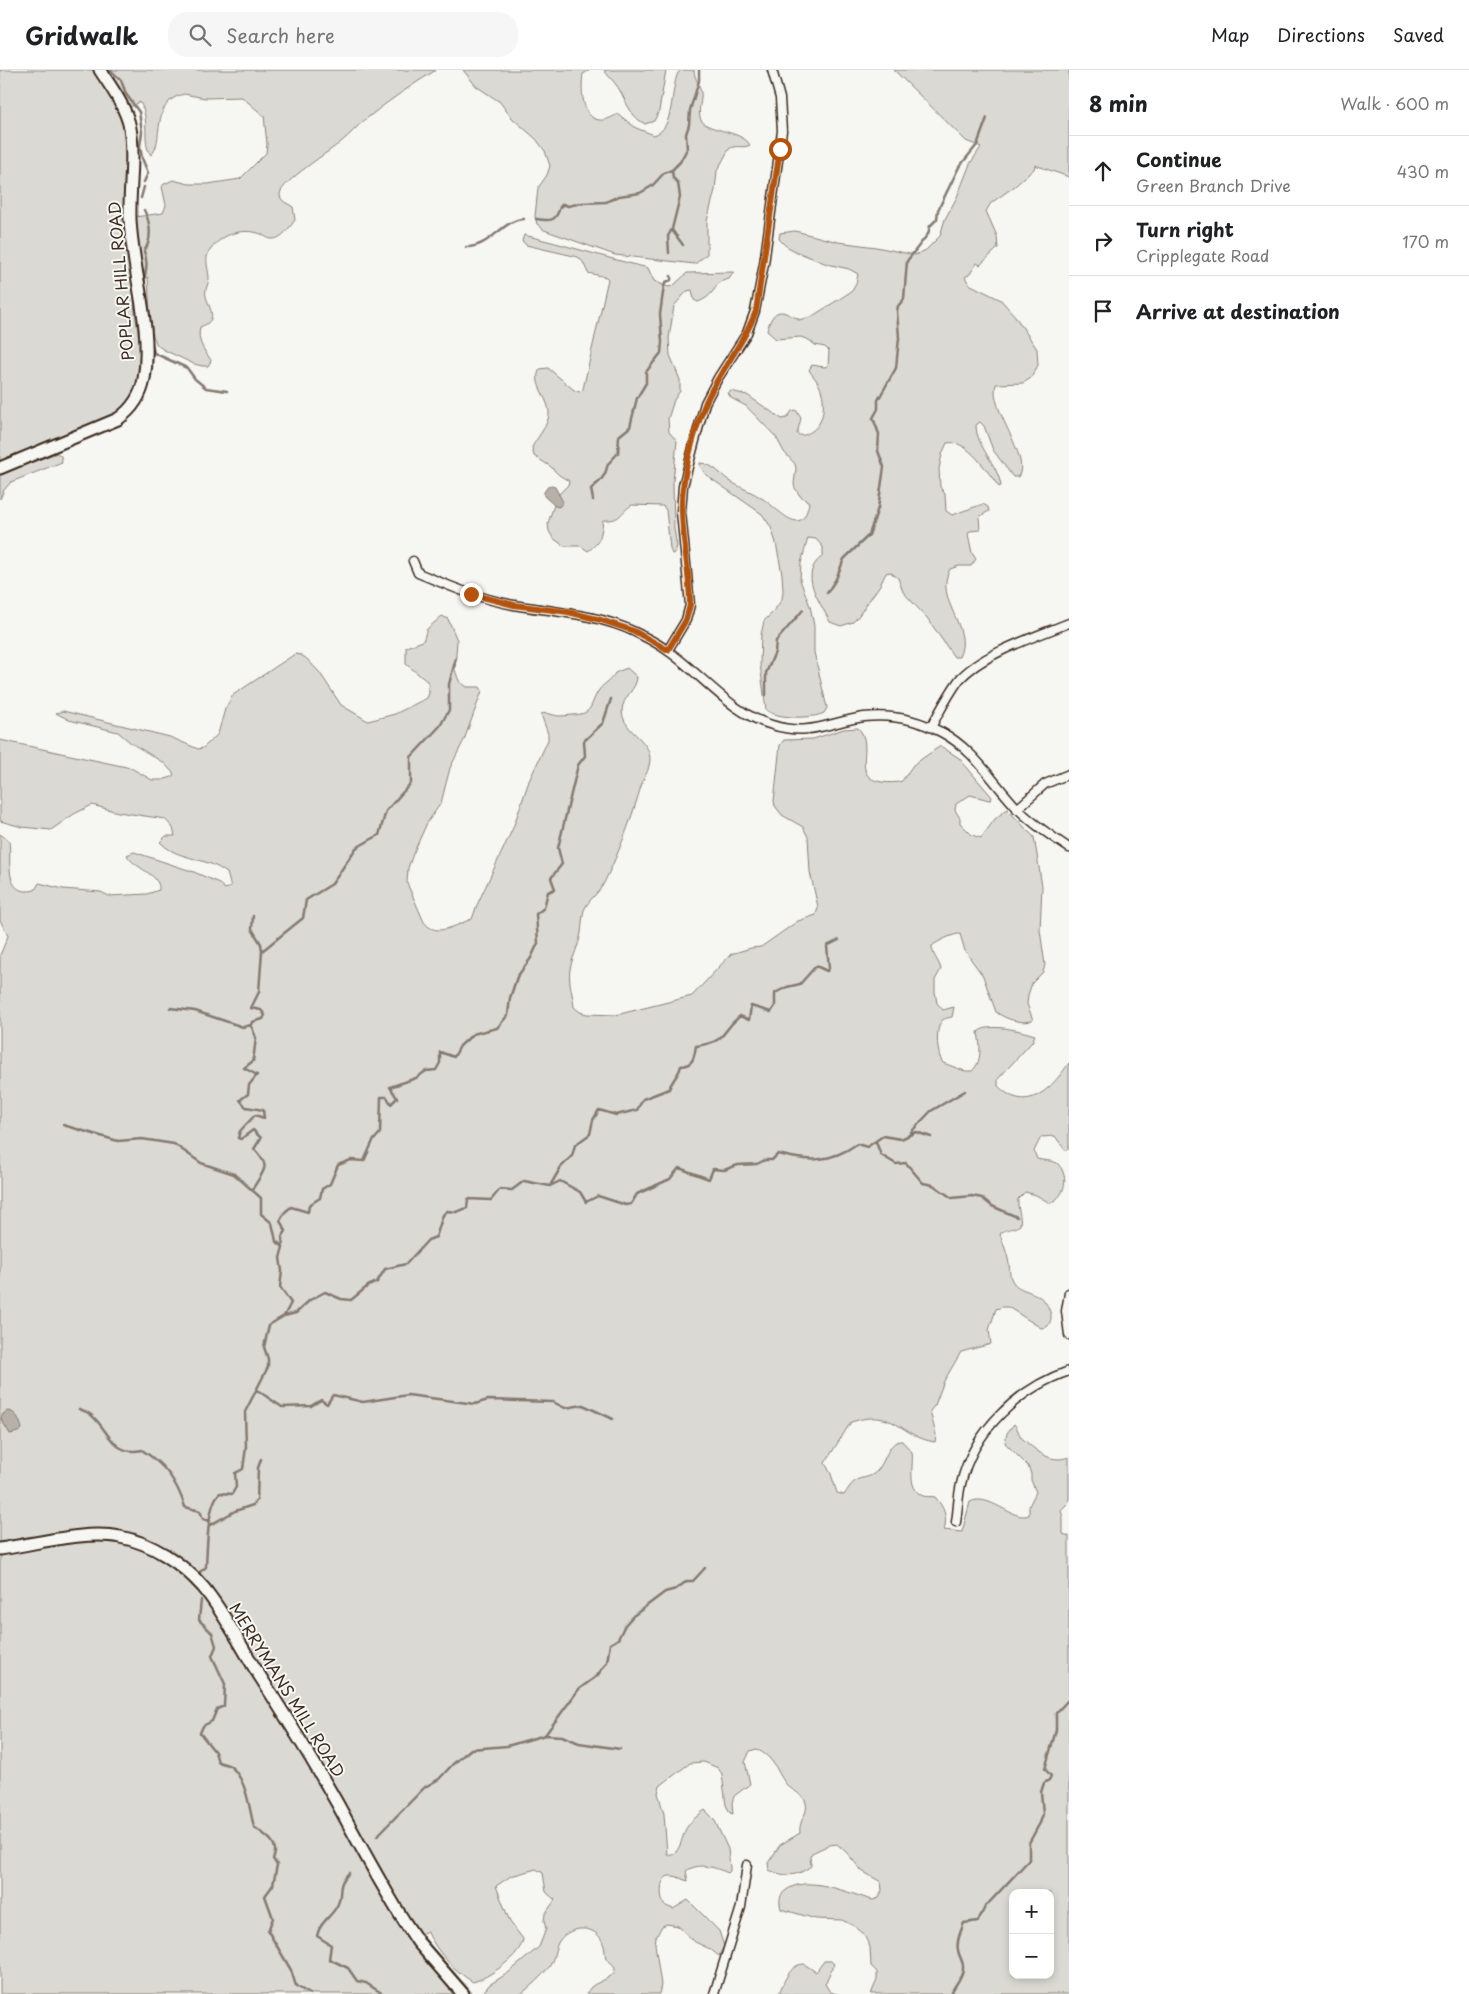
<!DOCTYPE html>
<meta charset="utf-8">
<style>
:root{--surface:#fff;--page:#f6f6f6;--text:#202124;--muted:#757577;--line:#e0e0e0}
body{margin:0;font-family:"Playpen Sans",sans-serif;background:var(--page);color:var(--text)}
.controls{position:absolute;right:15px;bottom:15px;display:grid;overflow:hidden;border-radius:10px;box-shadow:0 2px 8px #0003}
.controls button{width:45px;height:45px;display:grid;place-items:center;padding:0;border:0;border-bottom:1px solid var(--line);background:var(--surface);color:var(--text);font:25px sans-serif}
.stop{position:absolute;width:15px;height:15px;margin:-11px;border:4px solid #b45309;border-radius:50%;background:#fff}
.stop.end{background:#b45309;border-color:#fff;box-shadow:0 1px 5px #0008}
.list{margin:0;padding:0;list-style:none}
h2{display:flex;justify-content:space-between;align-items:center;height:65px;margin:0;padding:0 20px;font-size:21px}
h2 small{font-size:16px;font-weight:400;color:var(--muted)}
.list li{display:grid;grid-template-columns:32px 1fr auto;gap:15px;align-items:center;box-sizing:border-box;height:70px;padding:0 20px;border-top:1px solid var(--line)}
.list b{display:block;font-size:19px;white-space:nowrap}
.list p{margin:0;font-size:16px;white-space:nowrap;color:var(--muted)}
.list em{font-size:16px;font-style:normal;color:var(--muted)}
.icon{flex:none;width:28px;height:28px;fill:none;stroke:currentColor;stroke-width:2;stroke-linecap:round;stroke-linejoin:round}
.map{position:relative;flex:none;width:1069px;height:1924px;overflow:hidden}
header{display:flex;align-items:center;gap:30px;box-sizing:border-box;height:70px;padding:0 25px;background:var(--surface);border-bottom:1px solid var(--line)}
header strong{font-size:24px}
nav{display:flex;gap:28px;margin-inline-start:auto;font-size:18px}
.search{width:350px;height:45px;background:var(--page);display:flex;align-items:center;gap:12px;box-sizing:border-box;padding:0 18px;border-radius:20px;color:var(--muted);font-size:19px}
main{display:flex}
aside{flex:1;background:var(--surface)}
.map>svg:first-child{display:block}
.green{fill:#dad9d3;stroke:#8a8278;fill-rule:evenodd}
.water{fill:#b6b0a9;stroke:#857a71}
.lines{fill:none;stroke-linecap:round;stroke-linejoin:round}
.stream{stroke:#857a71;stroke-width:2.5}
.street-casing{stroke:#3b2a1e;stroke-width:11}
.secondary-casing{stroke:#3b2a1e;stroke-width:15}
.street{stroke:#f6f6f2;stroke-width:8}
.secondary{stroke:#f6f6f2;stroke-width:11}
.route{stroke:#b45309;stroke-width:6}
.labels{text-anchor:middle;stroke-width:4;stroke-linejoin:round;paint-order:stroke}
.street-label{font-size:16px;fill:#3b2a1e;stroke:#f6f6f2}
</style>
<header>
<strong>Gridwalk</strong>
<div class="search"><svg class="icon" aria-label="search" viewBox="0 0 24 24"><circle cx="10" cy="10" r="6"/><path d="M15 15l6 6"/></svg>Search here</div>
<nav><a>Map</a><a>Directions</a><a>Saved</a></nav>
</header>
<main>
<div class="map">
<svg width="1069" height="1924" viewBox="0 0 1069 1924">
<rect width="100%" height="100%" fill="#f6f6f2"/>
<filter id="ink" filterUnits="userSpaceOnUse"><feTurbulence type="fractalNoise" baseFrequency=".02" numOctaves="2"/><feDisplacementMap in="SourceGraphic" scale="10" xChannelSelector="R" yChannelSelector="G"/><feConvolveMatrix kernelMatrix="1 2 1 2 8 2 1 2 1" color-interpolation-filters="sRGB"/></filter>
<g filter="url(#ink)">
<path class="green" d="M0,0H436C412,15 388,31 366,49C357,56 350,65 341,72C330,81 281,112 280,124C280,132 288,133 293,137L295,150C290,157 281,170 272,169C267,169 263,164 258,163C239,158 220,165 209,182C204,190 209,200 209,208C209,214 204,220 206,226C210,241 219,250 200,257C197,271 203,279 211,290L210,293L208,296H202L194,294L164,280L157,275L153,266L150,245L148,207L135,217L137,231L134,234L140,276L139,297L136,320L126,334L119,341L95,353L0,391ZM184,24L205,28L242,27L264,46L267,74L266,83L240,109L208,114H189L173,110L164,114L162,117L166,135L163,143L135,147L128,38L140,32C151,49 141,74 151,85C165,73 149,32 184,24Z
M463,0H590L583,4C581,17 581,48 599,50C606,51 612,47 618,44L636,58L654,65C675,59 670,20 678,3L681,0H694C694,8 700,14 701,23C702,30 698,39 700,47C702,62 741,59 750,75C744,79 735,74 729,79L717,101L715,120L707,151V184L695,194L615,185L544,160L537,154L535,146L538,118L547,105L550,96L545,81L536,69L511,47L500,32L476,16Z
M604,0H666L659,41L654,51L645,54C627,45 626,26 614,12C611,8 607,5 604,0Z
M894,0H1069V107L1035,95L1034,99L1015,116L991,133L986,141L997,166L998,178L980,195L977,193L970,204L965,207L969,214L1001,230L1015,246L1037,279L1038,295L1031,308L1023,313L996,314C988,339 1032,387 1018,407H1013L993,380L984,356L980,352L976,355C976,377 998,394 1001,416L999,417C989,404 967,368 947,373L942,384L939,399L940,417L945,424L946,441L952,445L983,434L988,437L989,441L979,447L980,460L970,461L968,464L972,483L976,489L971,496H959L950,499C933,530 974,557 959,587H954L928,549L903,522L898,508L890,502L886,503L880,515L857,548L853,552L841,556L830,552C820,531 797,504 823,486V477L816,469L808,468L801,493L800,510L810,536L814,556V582L827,638L824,643C812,649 777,649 766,640L760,594L761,565L764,551L774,541L782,529L783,521L782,504L776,473L771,457L762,444L706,405L700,396V393C713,393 722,407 733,413C743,419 753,422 763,429C779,439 803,471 809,432L800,426L795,418L794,414L796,399L795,394L784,382L776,367L746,336L731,328L728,323L731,321L747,325L782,349L787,348L792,341L796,340L801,348L797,364C803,367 807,364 812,361C826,352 826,327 818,313C816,309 812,305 809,300L812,295L824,297L828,296L829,281L825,277L815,275L809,270L801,267L776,269L767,261C768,255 773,241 781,242C787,242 791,247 798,248V250L811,247L852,221L856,214L858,204L849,199L827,194L797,182L786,176L779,169L780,163L795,161L838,172L876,177L915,185L926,180L940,166L945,149L957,127L970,94L981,77L966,71Z
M524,165C566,175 606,188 648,198L654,211L668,217L673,216L687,203L734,202L729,209L719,212C713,222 709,228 698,232L694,230L692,220L687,221L674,236L669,268L670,285L680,310V321L674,330L668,349L669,362L677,371L673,411L674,459L677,476L675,483L672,484L670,479L666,440L663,436L632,435C619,443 622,451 603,450C601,465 601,472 588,481L581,476H564L553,468L549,461L548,453L557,426L568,415L569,411L559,405L550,396L534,386L532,377C537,368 545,359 548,349C554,332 530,315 540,299L548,298L574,320L580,322L583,319L608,209L606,207L588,203L583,192L578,187L526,175L522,171Z
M57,383L61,386L62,392L11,412L4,420L0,429V404Z
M442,546L448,549L457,570L455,600L459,611L467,617H480L482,621L464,670L450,698L441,733L427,753L413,784L408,798L407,813L424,852C436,869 457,854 472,849L477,835L513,758L529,711L548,670V664L541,644C549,642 553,646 561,646C565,646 569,645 573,645C594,644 589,635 599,620C604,613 611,611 615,603L627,598L637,607C637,619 622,627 622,641C623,664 656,670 649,696C648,702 644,707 642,713C632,747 620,781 604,813C599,823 589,829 584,840C582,848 582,855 581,863C579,876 572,887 570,899C568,913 573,924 574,937L580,942L587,944L616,945L692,926L731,884L751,878L761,877L798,851L816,845L818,837L810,802L808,767L803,757L782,745L775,736L774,731L780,675L784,670L813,669L844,659L858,658C876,675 849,708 882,712C889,713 896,713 902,711L913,695L939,677H942L959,688L992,727L991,730H989L970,725L956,734L955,740L960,748V753L972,765L981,768L995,749L1007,739L1034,767L1042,816L1040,860L1045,895L1043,902L1032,913L1028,925L1027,934L1033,950C1023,955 1005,949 996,942L983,906L965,881L960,864C955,863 936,872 932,876C932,885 939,891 941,899L935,910V922L937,933L943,940L954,937L952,947C948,948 943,948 941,952C935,959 937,986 943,993L965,1001H972C983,991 980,975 978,962C988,952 1022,961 1035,965L1032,972L998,1009V1016C1027,1045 1051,1019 1069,993V1079L1065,1080L1055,1066L1041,1067L1034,1081L1037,1089C1044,1091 1051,1090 1057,1093C1069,1104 1067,1126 1050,1133L1036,1125L1025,1122L1018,1129C1017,1139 1022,1146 1020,1155C1014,1160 1005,1158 1000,1164C1003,1173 1007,1183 1009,1193C1010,1200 1009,1207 1013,1212C1021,1224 1041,1219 1049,1239C1052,1247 1052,1250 1047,1257L1041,1258L1008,1237H1002L996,1239L989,1260L991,1274L961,1282L944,1311L935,1335L930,1341L936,1365L935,1372C900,1367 896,1337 851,1352L825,1393L831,1404L837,1423L844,1425C847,1421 850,1415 854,1412C861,1405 871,1411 880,1397C886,1388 890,1370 902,1371L912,1382C914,1396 906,1418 923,1426C926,1427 931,1426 935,1427C944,1437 948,1447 944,1460L962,1462L970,1432C989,1422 1013,1452 1029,1445V1436L1036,1422L1031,1410V1404L1028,1396L1005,1373L1007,1363L1014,1354C1018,1358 1019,1367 1024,1370C1037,1381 1050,1394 1069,1387V1432L1061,1440L1063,1448V1464L1069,1466V1924H871L877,1910V1902L871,1896L870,1877L863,1863L854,1856L842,1850L816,1849L781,1839C779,1832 779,1826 785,1821C807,1803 849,1824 873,1830L879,1828L882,1820L881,1812L862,1801L847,1783L837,1774L829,1775L812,1783L810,1786L811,1796C797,1807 784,1807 769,1800L768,1793L780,1775L800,1763C798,1750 809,1744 806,1733C804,1724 792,1721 786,1714C775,1699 775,1688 756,1679L750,1681L745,1692L750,1714L734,1726L732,1733L733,1744L730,1743L726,1735L722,1704L718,1698L704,1692L690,1693L660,1716L658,1723L664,1744L667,1784C681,1787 681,1766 687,1757C692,1750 698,1745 705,1740L714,1749L728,1779L730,1798V1801L728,1803C714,1797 699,1792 686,1801L688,1811C683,1810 677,1806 673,1806C658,1804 660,1828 664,1835L673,1839L688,1830L719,1861L724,1876L719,1886L710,1879L695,1872L678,1856L667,1854L662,1856L656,1867L655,1874L661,1915L659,1924H586C588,1922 589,1919 591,1917C599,1910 630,1904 606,1889C605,1884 605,1878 603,1873C596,1854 570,1855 559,1871C554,1879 555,1889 549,1897C541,1907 531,1916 521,1924H482L489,1915L508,1903L539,1877L546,1859L544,1851L545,1844L555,1830L546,1822L543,1803L536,1799L511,1806L496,1816L510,1852L523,1869C521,1886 488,1908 473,1912C453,1900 437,1882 427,1861L421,1864L473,1924H0V885L8,866L0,850V764L9,771C12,789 2,828 35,820L39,813L63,819L101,822L109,826L147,824L159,820C161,804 133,798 127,785L134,782L194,802L217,812L225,819L231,817L227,803C221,799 215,795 208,793C192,787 173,786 160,772L166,766H175L173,758L165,749L118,742L92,735L74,744L51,760L22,757L0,751V670L131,698L152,710H162L172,707L174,704L164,693L131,673L118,662L69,650L56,643L63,641L170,667L198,679L203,678L218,664L225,639L233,625L295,584L301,585L307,589L320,603L341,635L368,651L395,644L427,628L429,623L428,612L406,594V577L423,571L427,559ZM1013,1823H1050V1905H1013Z
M824,1891H831L834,1894L825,1914L830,1922L837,1924H779C783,1913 790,1894 804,1894L816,1902Z"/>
<path class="water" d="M549,415L555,417L563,432L559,437L555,436L544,426V422Z
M7,1341C16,1341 20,1350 22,1359L18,1362L10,1364L1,1349L3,1344Z"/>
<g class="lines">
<path class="stream" d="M110,0L121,10L126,24L139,42L142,62L140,76L142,88L148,103L144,112
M141,128L144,117
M144,140C150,151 153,169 144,181C150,200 143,200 145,217
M536,149C550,151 556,152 560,137L563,134L568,136L582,133L606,132L619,126L640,123L652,116L664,103L672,100L680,92L687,79L686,64L689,55L690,40L699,11V0
M672,160L683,175
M466,177C490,178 503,149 524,149
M669,183L668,166L672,159L680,127L678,113L673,108L672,100
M147,235C151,251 150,268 154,283L187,298L195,309L206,318L227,321
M593,430L591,419L600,411L605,404L608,394L618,383L619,366L630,357L637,328L646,313V302L661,283L662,272L660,244L664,216L666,212L671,210V206
M827,523L836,509L844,489L869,465L878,438L884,397L878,381L879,364L873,348L878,339V330L896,298L899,268L897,241L898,236L904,229L907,191L928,164L930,156L937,149L938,140L959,97L977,75L987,48
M766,625V603L775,582L776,571L803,540
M262,881L303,848L306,830L332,814L356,778L379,765L386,741L411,713V687L440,656L449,640V614L456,588
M170,938L195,941L243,957L251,955L252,952L263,949L265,945L261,940L251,938L259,922L262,881L261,874L252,859L253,846
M251,955L256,968L253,991L244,998L257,1005L249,1015L248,1024L240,1030L246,1037L263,1040L264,1048L255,1045L240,1061L238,1068L241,1069L253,1060L261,1068L254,1079C272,1098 264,1099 252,1120
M63,1055L118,1071L142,1069L174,1074L201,1093L234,1104L261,1128V1144L272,1153L276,1171L282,1176
M910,1063L931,1041L965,1021
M876,1072L881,1085L896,1094L906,1093L923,1113L933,1115L952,1128L972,1126L982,1128L992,1136L1017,1147
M551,1114L561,1097L572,1086L575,1075L590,1064L593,1050L599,1040L616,1045L637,1040L643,1029L669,1019C672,1010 679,1005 681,996C694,995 694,987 696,976C729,971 719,963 740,946L749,950L751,936L771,942L775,936V923L787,917L800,914L816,896L827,901L829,898L827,876L839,870
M284,1246L296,1243L310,1230L325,1222L341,1229L351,1230L368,1216L377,1212L385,1199L406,1194L428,1170L436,1167L443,1145L447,1141L456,1142L467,1138L468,1129L491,1130L500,1119L512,1120L524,1111L550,1116L560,1111L580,1122L586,1132L598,1126L626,1135L631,1134L637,1124L670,1109L679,1098L709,1109L713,1099L724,1100L738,1095L757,1094L765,1090H772L778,1084C809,1092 830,1093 857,1074L867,1077L883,1066L901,1069L916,1062L931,1067
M257,1320L282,1337L311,1336L321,1330L327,1334L333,1325L363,1332L408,1325L475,1334L488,1330L553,1332L565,1338L583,1335L613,1349
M79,1339C82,1340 87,1342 90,1344C109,1359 112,1387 142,1380C166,1396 176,1410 185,1437L200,1441L203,1449L210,1451
M210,1455L235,1441L253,1435L257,1430L258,1398L261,1389
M200,1502L206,1497C207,1480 207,1433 220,1423L232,1424L236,1417L235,1403L243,1399L246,1377L245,1342L268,1297V1289L264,1277L269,1255L284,1246L291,1233L280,1217L282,1201L280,1188L283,1177L282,1167L286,1161L280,1151L285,1142L291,1137L308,1142L309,1135L320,1128L322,1119L330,1114L338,1095L351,1090L364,1091L373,1071L380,1063L381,1027H387L391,1034L397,1028L390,1017L416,1008L426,1001L436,1000L440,993V982L454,987L460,976L473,964L497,958L508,945L510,928L517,907L531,888L538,873L536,844L544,838L548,822L555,819L551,808L562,794L558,778L578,695L585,686L584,671L603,653L611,629
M201,1530L199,1550L212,1563L216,1576L212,1586L225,1614L224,1636L217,1639L212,1651L203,1656L200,1663L215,1682L218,1692C222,1693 227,1694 230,1696C247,1709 249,1738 254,1757C265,1765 281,1773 273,1789L277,1795L273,1815L265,1826L273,1848L268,1861L291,1900L296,1916L310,1924
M545,1665L579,1619L597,1606L607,1592L610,1574L618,1569L625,1555L633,1546L665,1522L676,1519L687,1511H693L705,1498
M377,1766L425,1717L439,1709L453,1694L471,1679L507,1676L545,1665L562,1666L579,1673L620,1679
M349,1803C335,1817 344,1823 337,1836C331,1847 319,1853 317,1866L331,1875L329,1889L348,1898L357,1911L366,1913L383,1924
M951,1924C954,1915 962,1909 963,1899C964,1891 959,1888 958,1880C956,1871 961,1861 964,1853L978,1851L985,1837L1029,1790V1773L1040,1753L1043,1744L1041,1722L1044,1713L1049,1710L1051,1706L1045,1699L1056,1660V1643L1069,1629"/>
<defs>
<path id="street" d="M413,491L418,503C449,516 480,529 514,535C555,542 597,544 635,562C647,568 658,573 668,581C703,605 730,643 772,655C810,667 829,652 864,647C891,644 918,650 941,662C974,679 993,713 1018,739C1033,754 1051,766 1069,778
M668,580L686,550L690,535L681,442L683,416L705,333L718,308L747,263L755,241L764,194L782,61L780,28L772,0
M931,657C940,641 948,625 959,610C981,584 1037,566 1069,553
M1017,739L1045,714L1069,704
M1069,1223L1066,1241L1069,1265
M956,1452C958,1440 958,1426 961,1414C973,1361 1019,1318 1069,1301
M714,1924L741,1837L747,1795"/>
<path id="secondary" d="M0,398L118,349C132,339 141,326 144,309C153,259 132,200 130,149C129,119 135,87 130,58C126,37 111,17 100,0
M0,1479C35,1474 86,1460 120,1467C152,1473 182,1493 203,1517C223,1541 238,1571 254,1597C283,1642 311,1687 337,1733C359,1773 380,1813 404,1851L418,1872L463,1924"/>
</defs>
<use href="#street" class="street-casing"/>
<use href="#secondary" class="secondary-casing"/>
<use href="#street" class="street"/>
<use href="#secondary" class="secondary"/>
</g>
</g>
<g class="lines" filter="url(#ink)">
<path class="route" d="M471,524L514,535L568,542L601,550L634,561L668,580L686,550L690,535C690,504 683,474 682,443C680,411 694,361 706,332C720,300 744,274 756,241L780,79"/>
</g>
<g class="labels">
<g class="street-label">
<text transform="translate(121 211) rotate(-95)" y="6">POPLAR HILL ROAD</text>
<text transform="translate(287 1620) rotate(58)" y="6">MERRYMANS MILL ROAD</text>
</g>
</g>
</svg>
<div class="controls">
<button>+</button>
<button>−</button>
</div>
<div class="stop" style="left:780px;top:79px"></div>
<div class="stop end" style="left:471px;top:524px"></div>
</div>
<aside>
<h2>8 min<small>Walk · 600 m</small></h2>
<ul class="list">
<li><svg class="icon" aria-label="ahead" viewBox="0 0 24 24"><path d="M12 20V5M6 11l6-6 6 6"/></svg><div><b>Continue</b><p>Green Branch Drive</p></div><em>430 m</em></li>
<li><svg class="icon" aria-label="right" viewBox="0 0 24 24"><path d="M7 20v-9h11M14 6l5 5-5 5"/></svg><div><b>Turn right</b><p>Cripplegate Road</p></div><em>170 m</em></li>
<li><svg class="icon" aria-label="arrive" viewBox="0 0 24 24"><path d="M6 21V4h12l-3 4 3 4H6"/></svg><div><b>Arrive at destination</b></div></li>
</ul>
</aside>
</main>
